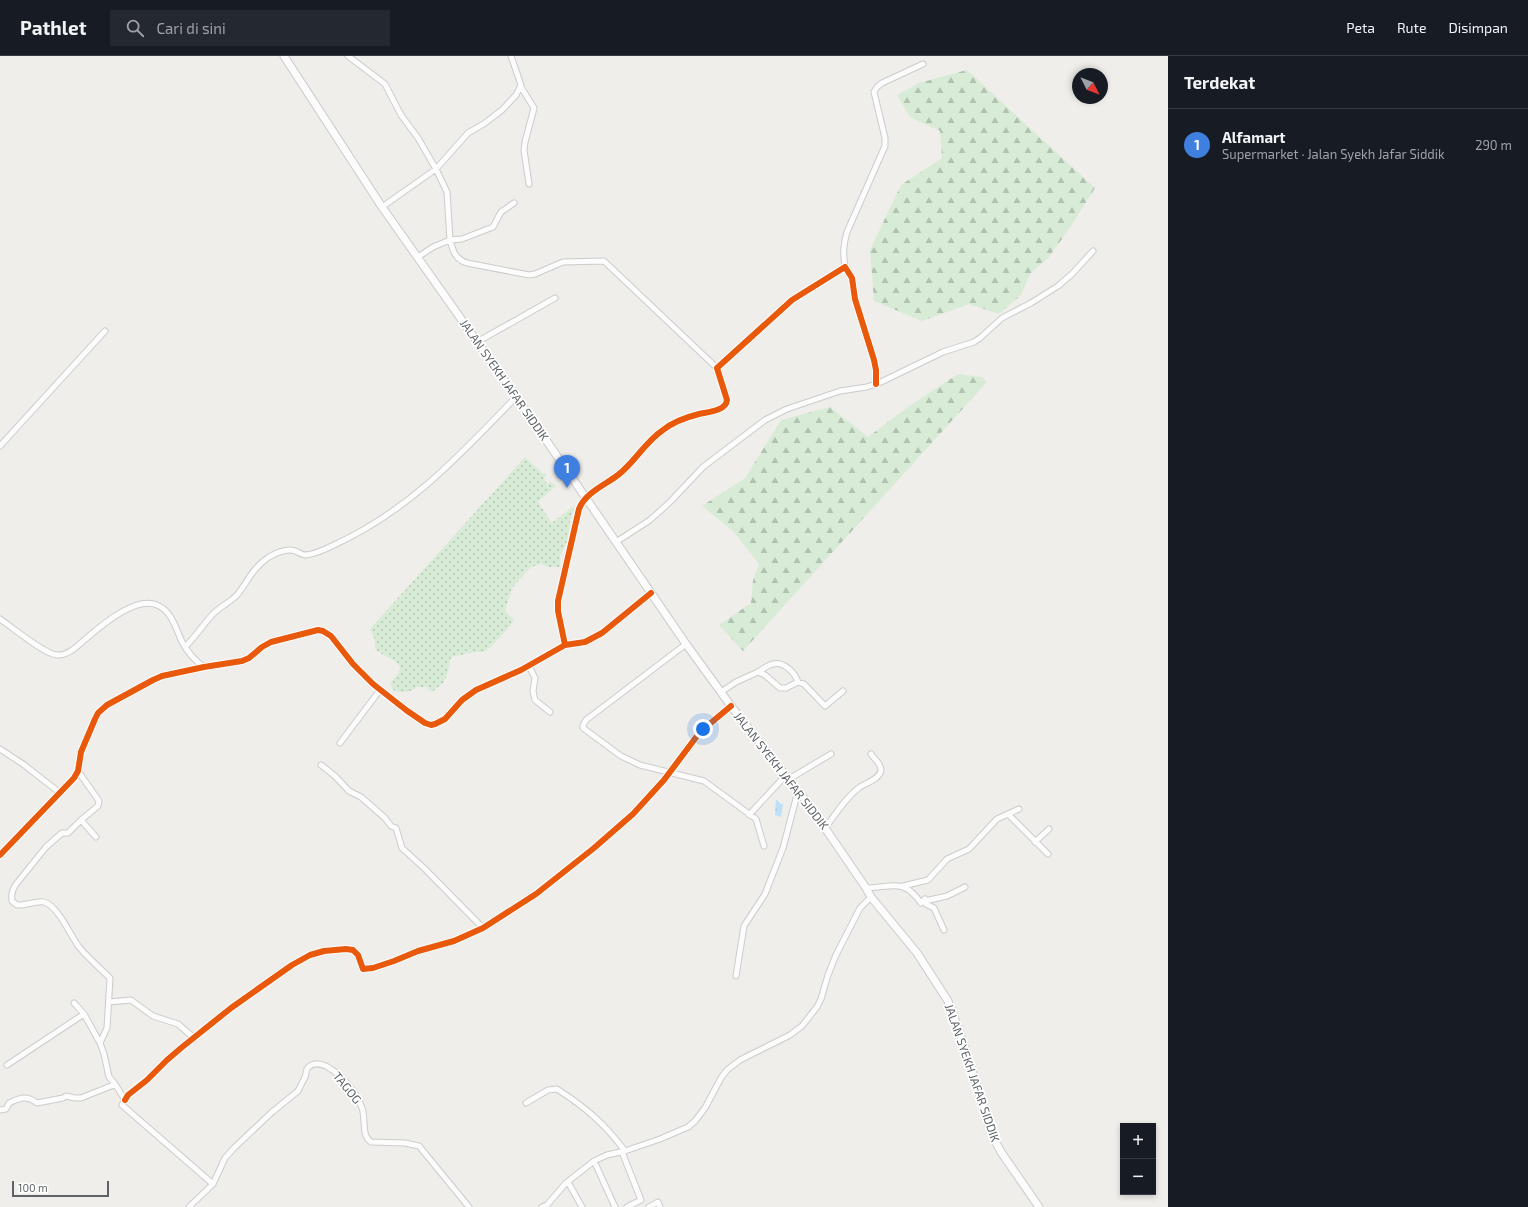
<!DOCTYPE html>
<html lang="id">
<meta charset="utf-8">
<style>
:root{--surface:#171b24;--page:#242831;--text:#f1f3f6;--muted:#9ea1a6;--line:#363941;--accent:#d93025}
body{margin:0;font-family:"Exo 2",sans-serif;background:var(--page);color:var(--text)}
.controls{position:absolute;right:12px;bottom:12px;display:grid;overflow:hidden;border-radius:0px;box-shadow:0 2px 6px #0003}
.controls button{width:36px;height:36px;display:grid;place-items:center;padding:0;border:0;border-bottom:1px solid var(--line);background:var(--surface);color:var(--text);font:20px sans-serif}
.compass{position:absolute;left:1072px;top:12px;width:36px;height:36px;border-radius:50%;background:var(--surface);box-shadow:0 2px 6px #0003;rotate:132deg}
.scale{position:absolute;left:12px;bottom:10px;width:97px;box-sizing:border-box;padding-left:4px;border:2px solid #5f6368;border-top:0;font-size:11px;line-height:14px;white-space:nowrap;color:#5f6368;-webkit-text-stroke:3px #fff;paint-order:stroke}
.you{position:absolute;left:703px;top:673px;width:14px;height:14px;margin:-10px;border:3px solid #fff;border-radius:50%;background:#1a73e8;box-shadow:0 0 0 6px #1a73e833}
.badge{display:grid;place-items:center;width:26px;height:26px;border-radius:50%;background:var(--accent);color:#fff;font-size:13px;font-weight:700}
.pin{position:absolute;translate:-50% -33px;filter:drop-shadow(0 1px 2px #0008)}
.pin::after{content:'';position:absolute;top:21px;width:14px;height:12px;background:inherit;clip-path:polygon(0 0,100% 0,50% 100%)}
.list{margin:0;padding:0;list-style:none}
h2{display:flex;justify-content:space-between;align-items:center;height:52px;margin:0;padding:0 16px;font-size:17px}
h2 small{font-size:13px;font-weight:400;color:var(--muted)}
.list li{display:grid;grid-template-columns:26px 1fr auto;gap:12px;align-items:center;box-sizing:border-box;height:72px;padding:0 16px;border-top:1px solid var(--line)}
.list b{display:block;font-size:15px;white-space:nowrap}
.list p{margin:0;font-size:13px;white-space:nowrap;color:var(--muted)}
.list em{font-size:13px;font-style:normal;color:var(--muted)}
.icon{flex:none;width:22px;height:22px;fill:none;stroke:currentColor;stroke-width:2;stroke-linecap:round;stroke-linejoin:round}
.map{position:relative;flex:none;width:1168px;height:1151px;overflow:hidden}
header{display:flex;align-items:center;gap:24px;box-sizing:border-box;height:56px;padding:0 20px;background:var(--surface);border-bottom:1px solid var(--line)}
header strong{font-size:19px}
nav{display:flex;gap:22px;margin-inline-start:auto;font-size:14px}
.search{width:280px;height:36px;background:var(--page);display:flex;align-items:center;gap:10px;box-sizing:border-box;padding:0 14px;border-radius:0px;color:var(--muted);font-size:15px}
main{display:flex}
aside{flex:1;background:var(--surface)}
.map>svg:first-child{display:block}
.grass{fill:url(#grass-dots)}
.forest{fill:url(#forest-firs)}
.water{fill:url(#water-ripples)}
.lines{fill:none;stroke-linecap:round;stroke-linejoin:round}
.minor-casing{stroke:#cbcccc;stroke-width:7}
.secondary-casing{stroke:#cacacb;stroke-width:9}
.minor{stroke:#fdfcfc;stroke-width:5}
.secondary{stroke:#fdfcfc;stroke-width:7}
.cycleway-casing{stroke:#fff;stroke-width:8}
.cycleway{stroke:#e8590c;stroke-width:6}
.labels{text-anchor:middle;stroke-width:3.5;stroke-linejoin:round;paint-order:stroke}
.street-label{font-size:12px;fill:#5f6368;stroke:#fff}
</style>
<header>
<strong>Pathlet</strong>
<div class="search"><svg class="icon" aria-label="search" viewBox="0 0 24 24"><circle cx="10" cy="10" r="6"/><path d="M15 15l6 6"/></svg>Cari di sini</div>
<nav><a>Peta</a><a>Rute</a><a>Disimpan</a></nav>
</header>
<main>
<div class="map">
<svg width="1168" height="1151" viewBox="0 0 1168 1151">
<defs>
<pattern id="grass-dots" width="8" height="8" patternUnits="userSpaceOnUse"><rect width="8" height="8" fill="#d8ebd6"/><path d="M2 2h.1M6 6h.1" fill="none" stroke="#b2c2b1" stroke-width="1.8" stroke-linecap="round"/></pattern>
<pattern id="forest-firs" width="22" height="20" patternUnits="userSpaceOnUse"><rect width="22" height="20" fill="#d8ebd6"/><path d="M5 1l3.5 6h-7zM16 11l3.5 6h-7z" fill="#b2c2b1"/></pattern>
<pattern id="water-ripples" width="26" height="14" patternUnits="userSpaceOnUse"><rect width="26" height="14" fill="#bfe0f9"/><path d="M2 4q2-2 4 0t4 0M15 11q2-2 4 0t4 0" fill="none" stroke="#9eb9cd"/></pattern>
</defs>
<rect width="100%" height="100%" fill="#efeeea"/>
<path class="grass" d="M525,401L542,417L546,418L544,423L547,428L551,426L556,430L538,446L552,467L575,449L570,466L569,476L566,488L560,499V511H549L540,508L531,511L512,532L505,555L514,564L511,569L491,591L484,596H475L451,601L447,619L443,627L432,636L426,631H417C409,637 403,637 393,634L390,627L399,617L400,610C393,602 383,600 375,593V584L370,573Z"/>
<path class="forest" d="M967,14L1095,132L1071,170L1049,201L1030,218L1021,239L999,258L969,248L922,265L874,245L870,194L901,129L942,102L940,75L910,61L897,39L919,27Z
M958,318L982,321L987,326L743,595L719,569L751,547L753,524L759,508L733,475L702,450L745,422L781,364L830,351L868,381L908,351Z"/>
<path class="water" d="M776,743L781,748H783L781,761L775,759Z"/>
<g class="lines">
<defs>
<path id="minor" d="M348,0L385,28L401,59L418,82L436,113L447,136L450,184L433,191L418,201
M521,31L534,52L525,86L524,94L529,128
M514,147L501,156L493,171L462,183L450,184C453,195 455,203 467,207L529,219L535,218L563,206L604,205L717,312
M382,151L436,113L468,77L485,67L502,54L516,39L521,29L511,0
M845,211C843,198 843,189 847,176L885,90V82L874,36L877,31L882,27L923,8
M477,286L555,242
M0,390L105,275
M616,486L650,464L670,446L703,411L765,364L787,353L840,335L867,331L881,326L943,296L974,286L980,282L1002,262L1031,247L1058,230L1072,218L1093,195
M0,563C12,571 44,598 57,599C69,600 79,588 88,581C103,568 136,540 157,549C172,555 176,573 182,586C187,595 195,605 204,611
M686,588L586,664L583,669V672L621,700L640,709L704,725L756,763L764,790
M565,589L558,555V545L579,453C585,437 605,429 618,419C635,406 645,386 663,374C673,366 687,361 699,358C708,356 726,355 727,344L717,312L792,244L845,211L852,222L855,243L874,304L876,314V328
M185,591C195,581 203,569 212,559C219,551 229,547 236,540C248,526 252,512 269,501C276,497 287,492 295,495C299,496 301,499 306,499C315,498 326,493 334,489C410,454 459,400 516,341
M529,610L535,622L533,635L535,644L550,656
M758,616C763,613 768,609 773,608C784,605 795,617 798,626
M721,636L736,626L758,616L765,619L780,632H786L798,626L804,628L825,650L843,635
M340,687L380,634
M0,693L23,708L60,737
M321,709L335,720L349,735L361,741L385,762L391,770L396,772L402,792L425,813L483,872
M78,715L99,745L98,750L81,764L96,781
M789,723L831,698
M1008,758L1048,798
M749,759L786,719
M81,764L68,777H62L46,791L17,827C12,833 11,838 12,845L17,849C26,850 37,844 44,846C58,850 70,879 79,891C88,902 100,912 110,922L107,972L100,987
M825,772C836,758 846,741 860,731C866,727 880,723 881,714C881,707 874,703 871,698
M1035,786L1049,773
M0,799L74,722L78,715L81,696L95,663L98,657L107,649L153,624L162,620L204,611L242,605L249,602L262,591L271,586L318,574L323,575L331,580L353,608L373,628L406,654L425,667L431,669L435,668L445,663L462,644L476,634L521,614L565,589L585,586L602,577L651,537
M903,830L928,824L947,803L969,793L997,763L1019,753
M866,832C893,831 904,822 921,847L925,843L926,848L934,852L944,874
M925,845L947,840L965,831
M736,920L744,870L765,838L783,792L798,735
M109,946L131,944L153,960L178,968L194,982
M74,947L84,958L100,987L104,998L109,1021L115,1028L125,1044L122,1049L213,1128
M7,1009L84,958
M125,1044L128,1039L147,1024L167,1004L181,992L231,952L292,909L310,899L324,895L346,893L353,894L358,899L363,913L373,912L394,905L418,895L454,885L483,872L536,838L594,792L633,758L664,724L700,676L731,650
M526,1047L548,1034L557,1033C585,1051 605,1068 625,1095
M0,1054L6,1053L9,1047C20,1042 26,1039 37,1047L63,1042L66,1040L75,1042H81L111,1030L115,1029
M622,1096L641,1144L627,1151
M594,1105L615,1151
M568,1126L582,1151
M189,1151L213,1128L225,1102L234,1092L271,1057L298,1035L305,1021L307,1013C312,1006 319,1007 326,1010C341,1018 357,1036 362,1052C366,1062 361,1080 371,1086L405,1087L419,1090L469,1151
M542,1151L547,1149L566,1127L594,1105L607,1099L625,1095L660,1083L688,1071L695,1065L705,1052L721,1022L727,1014L740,1004L790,979L802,970L817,951L821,943L828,919L836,899L860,852L871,841
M649,1151L658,1146L660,1151"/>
<path id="secondary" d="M284,0L382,151L531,362L686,588L731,650L812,753L866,832L871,841L917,897L948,945L952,955L965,992L992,1079L1001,1096L1039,1151"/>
</defs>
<use href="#minor" class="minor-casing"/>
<use href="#secondary" class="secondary-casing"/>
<use href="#minor" class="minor"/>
<use href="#secondary" class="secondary"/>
<defs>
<path id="cycleway" d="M565,589L558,555V545L579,453C585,437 605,429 618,419C635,406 645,386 663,374C673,366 687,361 699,358C708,356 726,355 727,344L717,312L792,244L845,211L852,222L855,243L874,304L876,314V328
M0,799L74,722L78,715L81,696L95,663L98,657L107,649L153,624L162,620L204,611L242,605L249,602L262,591L271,586L318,574L323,575L331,580L353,608L373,628L406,654L425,667L431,669L435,668L445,663L462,644L476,634L521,614L565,589L585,586L602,577L651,537
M125,1044L128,1039L147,1024L167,1004L181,992L231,952L292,909L310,899L324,895L346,893L353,894L358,899L363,913L373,912L394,905L418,895L454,885L483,872L536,838L594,792L633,758L664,724L700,676L731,650"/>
</defs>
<use href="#cycleway" class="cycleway-casing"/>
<use href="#cycleway" class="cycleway"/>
</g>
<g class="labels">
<g class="street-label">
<text transform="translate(504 324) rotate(55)" y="4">JALAN SYEKH JAFAR SIDDIK</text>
<text transform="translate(781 715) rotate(52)" y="4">JALAN SYEKH JAFAR SIDDIK</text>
<text transform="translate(972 1017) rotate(71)" y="4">JALAN SYEKH JAFAR SIDDIK</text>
<text transform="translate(347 1032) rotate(51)" y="4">TAGOG</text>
</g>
</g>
</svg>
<div class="controls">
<button>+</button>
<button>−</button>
</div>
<svg class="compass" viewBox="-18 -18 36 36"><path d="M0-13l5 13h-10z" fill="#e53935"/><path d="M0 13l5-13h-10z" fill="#9ea1a6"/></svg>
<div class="scale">100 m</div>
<div class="you"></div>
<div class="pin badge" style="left:567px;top:432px;background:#3f7fe0">1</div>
</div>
<aside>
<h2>Terdekat<small></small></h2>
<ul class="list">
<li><span class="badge" style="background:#3f7fe0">1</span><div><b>Alfamart</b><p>Supermarket · Jalan Syekh Jafar Siddik</p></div><em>290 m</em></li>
</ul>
</aside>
</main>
